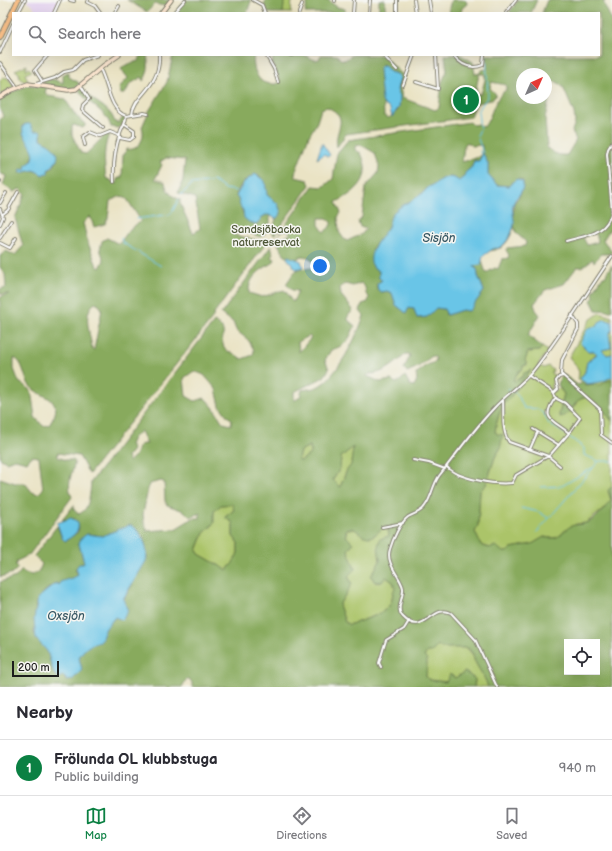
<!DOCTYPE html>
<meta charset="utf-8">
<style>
:root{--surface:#fff;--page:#f7f7f7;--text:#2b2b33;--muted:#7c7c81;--line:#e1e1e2;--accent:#0b8043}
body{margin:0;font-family:"Balsamiq Sans",sans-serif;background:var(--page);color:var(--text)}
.controls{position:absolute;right:12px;bottom:12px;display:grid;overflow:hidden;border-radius:0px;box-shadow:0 4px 16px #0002}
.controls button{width:36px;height:36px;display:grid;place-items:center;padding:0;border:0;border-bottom:1px solid var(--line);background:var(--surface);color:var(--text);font:20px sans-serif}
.compass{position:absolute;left:516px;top:68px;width:36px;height:36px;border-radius:50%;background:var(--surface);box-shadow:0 4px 16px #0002;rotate:45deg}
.scale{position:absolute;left:12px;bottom:10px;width:47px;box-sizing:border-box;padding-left:4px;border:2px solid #1c1c1c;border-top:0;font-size:11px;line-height:14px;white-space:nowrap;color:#1c1c1c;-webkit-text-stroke:3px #f6f6f2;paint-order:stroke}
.you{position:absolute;left:320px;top:266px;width:14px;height:14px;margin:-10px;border:3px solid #fff;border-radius:50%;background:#1a73e8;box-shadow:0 0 0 6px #1a73e833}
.badge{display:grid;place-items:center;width:26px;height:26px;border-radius:50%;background:var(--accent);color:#fff;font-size:13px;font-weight:700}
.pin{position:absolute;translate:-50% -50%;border:2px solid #fff;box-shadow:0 1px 4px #0006}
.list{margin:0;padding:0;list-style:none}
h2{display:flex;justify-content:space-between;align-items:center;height:52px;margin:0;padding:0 16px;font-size:17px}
h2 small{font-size:13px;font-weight:400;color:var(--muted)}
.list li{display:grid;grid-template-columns:26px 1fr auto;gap:12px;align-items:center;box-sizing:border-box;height:56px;padding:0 16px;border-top:1px solid var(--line)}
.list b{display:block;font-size:15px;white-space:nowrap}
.list p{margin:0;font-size:13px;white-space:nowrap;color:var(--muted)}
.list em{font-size:13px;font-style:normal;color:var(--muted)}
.icon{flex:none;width:22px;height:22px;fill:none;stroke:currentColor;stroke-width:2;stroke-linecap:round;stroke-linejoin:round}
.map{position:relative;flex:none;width:612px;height:687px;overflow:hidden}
.search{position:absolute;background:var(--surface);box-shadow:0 4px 16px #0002;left:12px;right:12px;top:12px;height:44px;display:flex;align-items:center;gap:10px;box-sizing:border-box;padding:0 14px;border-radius:0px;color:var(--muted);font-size:15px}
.sheet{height:108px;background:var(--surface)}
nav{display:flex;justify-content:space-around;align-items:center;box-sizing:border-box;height:56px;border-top:1px solid var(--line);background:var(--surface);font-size:11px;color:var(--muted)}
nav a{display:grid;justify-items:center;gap:2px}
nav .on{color:var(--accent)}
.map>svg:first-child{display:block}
.built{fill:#e5d3f1}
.green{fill:#abc469;stroke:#647042}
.forest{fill:#88aa5d;stroke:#52633c;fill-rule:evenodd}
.water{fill:#69c5e7;stroke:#427082}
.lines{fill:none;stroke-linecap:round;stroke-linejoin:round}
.stream{stroke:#69c5e7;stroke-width:1}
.street-casing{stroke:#838070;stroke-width:4}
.secondary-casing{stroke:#838070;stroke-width:5.5}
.primary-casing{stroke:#838070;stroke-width:6}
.street{stroke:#fff;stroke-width:2}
.secondary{stroke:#fbe5cf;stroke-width:3.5}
.primary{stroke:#f6be87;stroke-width:4}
.labels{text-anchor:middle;stroke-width:3;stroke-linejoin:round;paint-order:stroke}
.park-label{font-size:11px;fill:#4e5737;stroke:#f6f6f2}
.water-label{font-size:12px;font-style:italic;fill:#375763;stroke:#f6f6f2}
</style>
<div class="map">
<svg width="612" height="687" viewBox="0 0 612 687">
<rect width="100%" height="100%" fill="#f6f6f2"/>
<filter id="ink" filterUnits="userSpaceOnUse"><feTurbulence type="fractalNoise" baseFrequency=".025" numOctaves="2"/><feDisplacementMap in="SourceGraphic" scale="8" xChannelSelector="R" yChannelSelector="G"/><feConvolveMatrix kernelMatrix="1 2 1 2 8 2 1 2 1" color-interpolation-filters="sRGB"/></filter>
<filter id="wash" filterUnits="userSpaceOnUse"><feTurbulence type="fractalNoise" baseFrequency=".012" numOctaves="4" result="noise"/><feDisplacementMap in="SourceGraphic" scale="16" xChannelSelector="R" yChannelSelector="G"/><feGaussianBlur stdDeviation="0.9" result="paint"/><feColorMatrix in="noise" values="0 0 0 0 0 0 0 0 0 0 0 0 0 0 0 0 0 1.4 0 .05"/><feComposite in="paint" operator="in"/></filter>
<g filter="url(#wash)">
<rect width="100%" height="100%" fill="#eae3c4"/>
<path class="built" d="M28,0H59L53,13H37L33,6L27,2Z"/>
<path class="green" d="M286,0H292L291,13H283L284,3Z
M27,65L26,70L29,68L32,71L25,74L28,80L25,82L20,79L19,73L15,70Z
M3,77L8,78L14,87L0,95V80Z
M600,313L612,317V322C606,319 600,320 597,326L588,329L580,343L588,351H594L597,353L587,362L585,372L580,379L587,384L602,381L612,377V380L599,386L590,384L586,385L578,380L579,372L575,364L569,357L590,320Z
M612,329V354L607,355L602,350L611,348L609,335Z
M542,347L548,351L538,365L544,368L548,366L553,370L551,374L556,376L551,385V389L555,391L559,388L564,394L559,415L563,416L572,410L578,400L587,397L601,407L612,421V486L608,491L611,500L604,509L586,523L576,524L565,531L559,537L551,538L544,537L532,544L511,548L507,552H503L481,545L475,532L478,525L480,491L486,485L495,457L500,449L499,435L495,432C496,421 500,413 503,402L508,400L531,370L515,381L513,380L523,366L527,365V363L525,361L528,352L539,351Z
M310,446L311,453L301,461L298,459L300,451Z
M353,447L352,465L347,470L340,487L333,480L340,468L341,457Z
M232,504L234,510L225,517L233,523V536L238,543V553L233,563L227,570L199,554L197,551L204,533L212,526L214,511L221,505Z
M387,526L389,536L383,538L380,543V561L371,576L375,582L380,583L386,577L393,582L395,588C392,593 393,598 391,603C383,617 362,619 349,625L345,622L339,605L351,584L348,576L355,569L349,556L346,529H356L364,536H374L381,528Z
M438,645L467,648L473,655C473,663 485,675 488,687H474L475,681L465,672L455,678L452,676L446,682L430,680L426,677L424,657L427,652L432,651Z"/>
<path class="forest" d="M127,0H170L165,6L155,4L147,12Z
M186,0H251V1L247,13H175Z
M266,0H286L284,3L283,13H268L264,5Z
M308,0H328L337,7L345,9V13H305Z
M379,0H385V8L389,13H377L379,8Z
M451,0H466L467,4L462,8L461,13H450L449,8Z
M518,0H537L531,13H509Z
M547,0H606L604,1V4L612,21V226L603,240L612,252L609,254H602L594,262L593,259L582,267H577L564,284L545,290L534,304L536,310L540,315L528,335L542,347L539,351L528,352L525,361L527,363L526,365L523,366V369L519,371L513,380L515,381L522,377L524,373L531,370L508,400L503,402C500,413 496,421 495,432L499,435L503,434L500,449L495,457L486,485L480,491L478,525L475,532L481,545L489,548L496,546L503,552H507L511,548L532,544L544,537C561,541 559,533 571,526C576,524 581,525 586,523C596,520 605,508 611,500L608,490L612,486V687H488C485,675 473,663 473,654L468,648H441L438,645L432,652H427L424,657L427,659L426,677L430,680L446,682L450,674L455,678L465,672L475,679L474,687H192V682L188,679L186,680L182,687H0V582L16,577L22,570L24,573L32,575L39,571L42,564L34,556L57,526L62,538L65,541L78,532L79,527L75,519H67L62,520L74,505V510L79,514C90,510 90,492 91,482L214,322C233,333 215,337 227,351L231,352L242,359L253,355L254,350L249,341L236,330L233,322L221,314L271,246L273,254L271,257L275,259L273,263C261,269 248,277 249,293L262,297L284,290C289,294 289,299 293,302L298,291L292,290L286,284C298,267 294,269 314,268L316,265L308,257L301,256L297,259L286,257L278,244L283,238L291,234L287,230L282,231L277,237L313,186L323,187L333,179L337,153L348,140L470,122L473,125L478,124L484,127C493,115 493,99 506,90V85L491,82L490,88L496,94L493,99L475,104L471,117L346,134L337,147C333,130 352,118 327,107L321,109L317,122L309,136L295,173V177L308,180L310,185L274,235L272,232L276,219L281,213C280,205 273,201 267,195C264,186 267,180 257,175C247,176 238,186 236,196C244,205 240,224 257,224L259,220L267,214L270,216V225H265V234L261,237L240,230L232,231V234L238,236L267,242L214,314L212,319L89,474L79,456L57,453L58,457L66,460H73L75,462C72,473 66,485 72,497L29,555L17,561L15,566L18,568L13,573L0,577V478L15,483H25L32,492L38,494L43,489L39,457L32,456L27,462L15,459L6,462L1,459L0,456V297L9,294H0V289L6,287L5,274L0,267V256L6,251L15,255L23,246L15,218L25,194L20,189L14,192L3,185L6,176L0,173V120L3,116L0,109V98L28,85L40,86L43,80C52,78 56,80 63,83V74L69,72V77L78,82L79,85C71,93 58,87 48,85L45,92L48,96L65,99L76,116L85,124V126L83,128L74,125L72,126V135L81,153L86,154L105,135L110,133C103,145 104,164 106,178L117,184V179L122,177L123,155L125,154L126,149C139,152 146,137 142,127L149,111L167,82L173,55H254C252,63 255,77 263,82C267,84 273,84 277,84L280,81L273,65L272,55L295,57L304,55L315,60L319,59L321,55H337L340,59L345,60L352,55H382L404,76L400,87L402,98L435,110L439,108L442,82L447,71L445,55H461L473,62L475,74L480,73L481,70L487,69L486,55H599V13H542ZM383,65L390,73H396L400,77L397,90L400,100L398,110L389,118L384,116C384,100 378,83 381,66ZM479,74H485V80L481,94H475ZM522,74H546V81L557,82L563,87L574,113L575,122L572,131L576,140L567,155C559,156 552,153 547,147L545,118L549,100L546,92V98H522ZM28,124L33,131L41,132V139L48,144L57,160L54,166L43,175L34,170L20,173L21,170L25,169L26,165L30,163L34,155V148L23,134V125ZM467,142L472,146L482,145V153L478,157L462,162L464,146ZM361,145L375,153L379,166L378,173L366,187L362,217L358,221L360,227L366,229L362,234L347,241L344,239L339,232L338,217L341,213L336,202C348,197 365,185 365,171C366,165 363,158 361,153L355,150V146ZM483,154L488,164V175L497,185L509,186L515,180L519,179L523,181C524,190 519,197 514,203C513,222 515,232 501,248H494L489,251C504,250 511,239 514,225L516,233L526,242L525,246L507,248L506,250L509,255L508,258L502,259L498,269L495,268L486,273L482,261L480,265H475V268L477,269L478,276L484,291L468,311L462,310L446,315L445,309L436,308L427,317L417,318L414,309L409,308L406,313L396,305L392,293L387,291L382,292L377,289V284L382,280L379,278V271L373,267L372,263L373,247L384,235L395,211L412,202L430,186L434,185L442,178L451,177L459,181L465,176V173L472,167L474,160L479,161ZM166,158L185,160L183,180L178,193L195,198L200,229L193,233L180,203V199C172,198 166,190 165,182L155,179L162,165L160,162ZM121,196L127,199L141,221L130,229L119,244L107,238L102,241L100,249L104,260L100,268L97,266L88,243L83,223L90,216L94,227L105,224L108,218L110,201ZM319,218H327L332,222L329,228L324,232L319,225ZM596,233L598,242L587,245L583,237ZM361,283L365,287L366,294L369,297L368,302L362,304L360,311L364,316C357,336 337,378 317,387C312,389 306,389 302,390L300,397L294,401V392L324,377L329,369L325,360L331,350C347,345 348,341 355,326L348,320V316L353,310L341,295L340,287L345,284L353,286ZM95,303L99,305L102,309L94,350L92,349C91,335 81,313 95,303ZM309,336L311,338L299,352L298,342ZM406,354H409L410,356L404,368L407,372L418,367L432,356L436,358L435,362L425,366L416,374L417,380L414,386L410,385L405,376L400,381L396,383L391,380L380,382L367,376L369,374C384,374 395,364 406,354ZM14,358C23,361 24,376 28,383C36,399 70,395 49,425L43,426L35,417L31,390L19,382L17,377L14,369ZM194,371L204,375L216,389L220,406L228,417L232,419L231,425L223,423L213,407L205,398L195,401L186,396L184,378ZM141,431L147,444C135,443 139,451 134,457C132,459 130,460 129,462L127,457L133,450L130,445L133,438ZM310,446L311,453L301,461L298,459L300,451ZM353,447L351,465L347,470L340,487L333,480L340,468L341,457ZM161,481L164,482L165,501L167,505L184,511L190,517L200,513V518H193L175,529L146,531L147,529L144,523L143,514L149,484ZM232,504L234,510L225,517L233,523V536L238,543V553L233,563L227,570L199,554L197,550L204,533L214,523V511L221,505ZM130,525L144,537L147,558L124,599L127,609L118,618L115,617L106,628L100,642C91,643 82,649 79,658L82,670L72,680L66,681L63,675L59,678L54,674L47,651L34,633L36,602L46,590L56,583L59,585L77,576L78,574L75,570L84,562L79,544L87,534L102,536ZM387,526L389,536L380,539L378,546L380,561L371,576L375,582H382L386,577L393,582L395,588C392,593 393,598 391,603C383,617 362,619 349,625L345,622L339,605L352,584L348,576L355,569L348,550L353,543L346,536V529C357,525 359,537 369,537C376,537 380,528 387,526ZM567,642H597V672H567Z
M147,55C149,64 149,73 143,81L142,77L130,84L125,94H121L119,88L128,78L121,69L126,65L138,61L141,56Z
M82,88C91,103 109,104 115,122L119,123L123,117H126L122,126L119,128L111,127C107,110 86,104 79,90Z
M612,265V311L596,310L591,300L594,297L593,292L603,276H606L607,272Z
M564,375L578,385L582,383L586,385L594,384L599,386L607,381L612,380V421L601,407L587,397C571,399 575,415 560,417L559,415L564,394L558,385L560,378Z"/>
<path class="water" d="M381,66H385L390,72L397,74L400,77L397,90L400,97L399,107L392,117L390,109L384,105L382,101L379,69Z
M26,124H30L34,131H41V139C58,149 65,156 48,170V174L45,173L43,175L34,170L20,173L21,169L25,170L26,165C42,158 29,144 24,135C22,133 23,129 23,126Z
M322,143L330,155L328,157L324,154L317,159Z
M483,153L488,164V175L497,185L510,186L516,179L523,182C524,194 516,195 513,204C511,210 515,219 514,225C512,234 503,251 494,248L483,256L481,265L474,266L475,268L477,269L478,276L484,291L469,311L462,310L447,315L444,309L436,308L427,317L417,318L414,309L409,308L406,313L396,305L392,293L387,291L381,292L378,290L377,284L382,280L379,278V271C359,261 381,238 388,227C390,222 390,215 395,211C403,204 414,200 423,193C427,189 428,186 434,185C440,178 451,174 459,181L465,176V173L472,167L474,161H479Z
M255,174L265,181L267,195L278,204L281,213L276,219L269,215H265L256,224L249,222L244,218L243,210C238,205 240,200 236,196L244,182Z
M288,256L301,261L303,267L296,269L287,258Z
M605,319L612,322V329L609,335L611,348L602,350L607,355L612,354V377L601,382L587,384L580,379L585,372L587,362L597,354L594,351H588L580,343L588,328L597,326L599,322Z
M71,518L78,522C80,532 73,536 65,541L62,538L57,523Z
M130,525C142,530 149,549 146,561L123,599L128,611L122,620L115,617L106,628L100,642C91,643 82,650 79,658L82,670L72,680L67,681L63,675L59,678L54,674L47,651L36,639L34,619L38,598L56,583L59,585L60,582L66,580L67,578L69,579L77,576L78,574L76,568L79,564H83L84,562L79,544L80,539L87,534L102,536Z"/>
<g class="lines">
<path class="stream" d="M480,151L481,155
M483,153L477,136L480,129L478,111L488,96L486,55
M181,195L192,184L213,181L225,189L237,191
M136,219L171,214L179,199
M121,238L123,243L161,266
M508,389L510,390
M513,391L518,395L524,408L538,409L545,415L549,424L566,434
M568,436L584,448V455L598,461
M541,487L562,486L592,468
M521,508L539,512L548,518
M537,532L599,461H612"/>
</g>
</g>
<g filter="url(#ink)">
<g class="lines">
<defs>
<path id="street" d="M70,0L74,1
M88,0L87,2L95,6L100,13
M253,0L262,5L265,13
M397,0V13
M414,0L416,13
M429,0L431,13
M335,1V0
M175,11L185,0
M18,13L25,0
M54,13L60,0
M115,13L119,6
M299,13L302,4
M353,13L354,0
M369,13L370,0
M506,13L516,0
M0,52L13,24
M266,55L274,69L278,82
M290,55H293
M383,55L397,70
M453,55C461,65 471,70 483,65L484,55
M0,63L17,87
M100,69C108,83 109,110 126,116L144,113L148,114
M42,81L35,70L48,55
M416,82L438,89L436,55
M36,84L55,78L64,72L73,70L83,60L98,55
M403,85L414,55
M81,86L89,99L83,105L82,110L103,128
M132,115C133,95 161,88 159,55
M120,138L130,140L134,137V131L125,125
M85,145L83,137L90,132L100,136L110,132L120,136
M0,182V181
M114,182C113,166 115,149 120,134C122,127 126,124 126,116
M0,203L6,193
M0,209L3,217L0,224
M3,214L8,210L18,192
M0,238L11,221
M566,241C587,235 606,235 612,211L607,154L608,149L612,142
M0,243L10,248L16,238
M572,315L578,324V329L562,360L561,374L600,409L601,435L612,443
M529,376L552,391L557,399L565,403L580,418L569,433C554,420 539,420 556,397
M554,393L558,389L556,381L559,377L563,376
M503,399C504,413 501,430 509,442L548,456L560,466
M533,429L559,445
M530,449L537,433
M413,460L429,463L445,469
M447,467C458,479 496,485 512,483L516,475L550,455L569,433
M382,527L403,523
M381,667L379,663L386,640L404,629L409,621
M497,687L475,639L451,613C433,603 423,638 403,617C395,609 404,597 403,588C401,577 385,564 390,549C393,539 400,523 408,517C414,513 421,513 425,506C432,497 432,486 439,476C457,453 474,429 494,408C506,395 522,384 533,371C562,334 586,294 612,256"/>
<path id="secondary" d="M161,13L171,0
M0,97L12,90L28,84L68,90L76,89L103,66L119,55"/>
<path id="primary" d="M0,37L18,0"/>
</defs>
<use href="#street" class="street-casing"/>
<use href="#secondary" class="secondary-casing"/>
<use href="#primary" class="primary-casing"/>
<use href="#street" class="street"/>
<use href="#secondary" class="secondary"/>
<use href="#primary" class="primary"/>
</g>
</g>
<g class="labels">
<g class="park-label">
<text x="266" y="233">Sandsjöbacka<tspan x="266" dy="13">naturreservat</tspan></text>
</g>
<g class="water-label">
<text x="439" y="242">Sisjön</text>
<text x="66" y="620">Oxsjön</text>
</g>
</g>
</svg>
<div class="controls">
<button><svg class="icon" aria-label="locate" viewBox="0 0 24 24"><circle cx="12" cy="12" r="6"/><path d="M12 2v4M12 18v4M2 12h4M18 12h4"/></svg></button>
</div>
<svg class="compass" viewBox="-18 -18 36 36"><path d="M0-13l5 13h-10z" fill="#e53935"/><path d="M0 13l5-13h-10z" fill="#7c7c81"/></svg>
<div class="scale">200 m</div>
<div class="you"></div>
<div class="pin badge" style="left:466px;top:100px">1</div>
<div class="search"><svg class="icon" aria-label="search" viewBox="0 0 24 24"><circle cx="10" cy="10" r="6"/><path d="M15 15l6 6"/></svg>Search here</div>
</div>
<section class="sheet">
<h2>Nearby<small></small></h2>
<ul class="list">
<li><span class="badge">1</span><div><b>Frölunda OL klubbstuga</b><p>Public building</p></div><em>940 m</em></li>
</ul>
</section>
<nav>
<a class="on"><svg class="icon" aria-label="map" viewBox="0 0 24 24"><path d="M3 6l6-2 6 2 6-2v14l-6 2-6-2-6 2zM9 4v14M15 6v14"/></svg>Map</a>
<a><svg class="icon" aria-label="directions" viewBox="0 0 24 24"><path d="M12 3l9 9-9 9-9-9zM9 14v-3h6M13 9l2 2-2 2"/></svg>Directions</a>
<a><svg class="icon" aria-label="saved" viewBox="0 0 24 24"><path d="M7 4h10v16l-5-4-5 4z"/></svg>Saved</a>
</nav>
